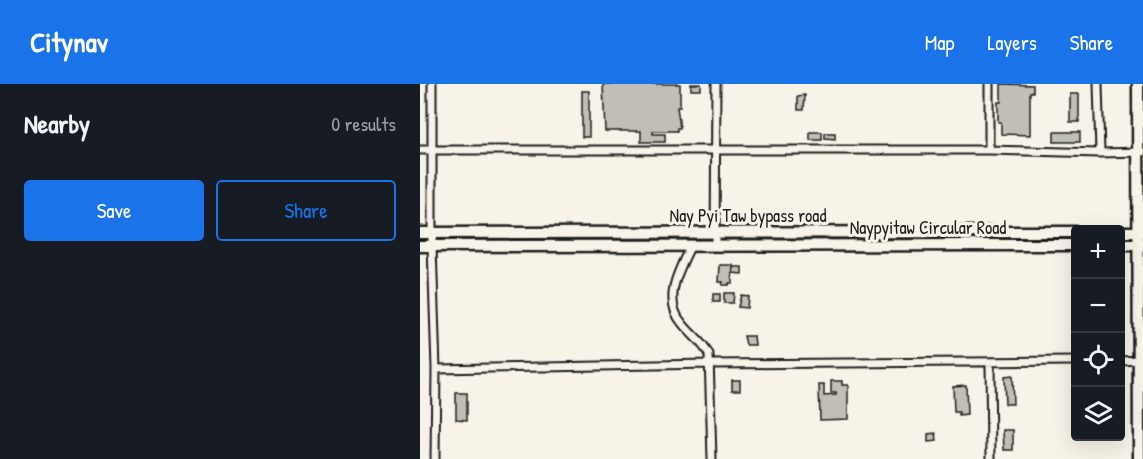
<!DOCTYPE html>
<meta charset="utf-8">
<style>
:root{--surface:#171b24;--page:#242831;--text:#f1f3f6;--muted:#9ea1a6;--line:#363941;--accent:#1a73e8}
body{margin:0;font-family:"Patrick Hand",sans-serif;background:var(--page);color:var(--text)}
.controls{position:absolute;right:18px;bottom:18px;display:grid;overflow:hidden;border-radius:6px;box-shadow:0 6px 24px #0002}
.controls button{width:54px;height:54px;display:grid;place-items:center;padding:0;border:0;border-bottom:2px solid var(--line);background:var(--surface);color:var(--text);font:30px sans-serif}
.list{margin:0;padding:0;list-style:none}
h2{display:flex;justify-content:space-between;align-items:center;height:78px;margin:0;padding:0 24px;font-size:26px}
h2 small{font-size:20px;font-weight:400;color:var(--muted)}
.actions{display:flex;gap:12px;padding:18px 24px}
.actions a{flex:1;padding:14px 0;border:2px solid var(--accent);border-radius:6px;text-align:center;font-size:21px;color:var(--accent)}
.actions .main{background:var(--accent);color:#fff}
.icon{flex:none;width:33px;height:33px;fill:none;stroke:currentColor;stroke-width:2;stroke-linecap:round;stroke-linejoin:round}
.map{position:relative;flex:none;width:723px;height:375px;overflow:hidden}
header{display:flex;align-items:center;gap:36px;box-sizing:border-box;height:84px;padding:0 30px;background:var(--accent);color:#fff}
header strong{font-size:28px}
nav{display:flex;gap:33px;margin-inline-start:auto;font-size:21px}
main{display:flex}
aside{flex:1;background:var(--surface)}
.map>svg:first-child{display:block}
.building{fill:#c0beb5;stroke:#1c1c1c;stroke-width:1.5}
.lines{fill:none;stroke-linecap:round;stroke-linejoin:round}
.street-casing{stroke:#1c1c1c;stroke-width:11}
.secondary-casing{stroke:#1c1c1c;stroke-width:15}
.primary-casing{stroke:#1c1c1c;stroke-width:15}
.street{stroke:#f7f3e8;stroke-width:7}
.secondary{stroke:#f7f3e8;stroke-width:10}
.primary{stroke:#f7f3e8;stroke-width:10}
.labels{text-anchor:middle;stroke-width:6;stroke-linejoin:round;paint-order:stroke}
.street-label{font-size:18px;fill:#1c1c1c;stroke:#f7f3e8}
</style>
<header>
<strong>Citynav</strong>
<nav><a>Map</a><a>Layers</a><a>Share</a></nav>
</header>
<main>
<aside>
<h2>Nearby<small>0 results</small></h2>
<ul class="list">
</ul>
<div class="actions"><a class="main">Save</a><a>Share</a></div>
</aside>
<div class="map">
<svg width="723" height="375" viewBox="0 0 723 375">
<rect width="100%" height="100%" fill="#f7f3e8"/>
<filter id="ink" filterUnits="userSpaceOnUse"><feTurbulence type="fractalNoise" baseFrequency=".0167" numOctaves="2"/><feDisplacementMap in="SourceGraphic" scale="12" xChannelSelector="R" yChannelSelector="G"/><feConvolveMatrix kernelMatrix="1 2 1 2 8 2 1 2 1" color-interpolation-filters="sRGB"/></filter>
<g filter="url(#ink)">
<path class="building" d="M183,0H260V23H257L260,44H257V47H233V50H245V58H221V47H185Z
M271,0H281V6H271Z
M581,0L613,1V8H610V51L581,50V38H578V18H581Z
M162,7H169V53H162Z
M650,10H659V38H650Z
M385,11L384,26H378V12Z
M390,48H402V56H390Z
M634,48H660V58H634Z
M405,49H415V55L405,54Z
M300,181H313L312,199H309V201H302L303,198H299Z
M313,183H322V190L313,189Z
M304,209H314L313,219H304Z
M293,210H300V218H293Z
M321,211L328,212L327,224L318,223Z
M324,252H334L335,261H326Z
M592,292L593,320H585L584,293Z
M312,296H320V306H312Z
M411,297H422V301H428V335L400,336L399,301H404V312L416,311V309H411Z
M546,301L547,331L539,332V328H534L533,302Z
M36,309H47V336L36,335Z
M583,346H593V366H584Z
M516,349L517,357L508,358V350Z"/>
<g class="lines">
<defs>
<path id="street" d="M12,0V162L16,285L15,375
M569,0V66L680,69
M678,0L680,69L722,68
M0,66H569
M271,161C259,186 242,215 262,239C271,251 283,258 289,271L292,375
M295,161L296,0
M700,277L720,276
M570,279L571,375
M16,285L291,280L656,277"/>
<path id="secondary" d="M718,0L719,375"/>
<path id="primary" d="M700,148H723
M0,149L656,148
M700,161H723
M0,162L656,161"/>
</defs>
<use href="#street" class="street-casing"/>
<use href="#secondary" class="secondary-casing"/>
<use href="#primary" class="primary-casing"/>
<use href="#street" class="street"/>
<use href="#secondary" class="secondary"/>
<use href="#primary" class="primary"/>
</g>
</g>
<g class="labels">
<g class="street-label">
<text x="328" y="138">Nay Pyi Taw bypass road</text>
<text x="508" y="150">Naypyitaw Circular Road</text>
</g>
</g>
</svg>
<div class="controls">
<button>+</button>
<button>−</button>
<button><svg class="icon" aria-label="locate" viewBox="0 0 24 24"><circle cx="12" cy="12" r="6"/><path d="M12 2v4M12 18v4M2 12h4M18 12h4"/></svg></button>
<button><svg class="icon" aria-label="layers" viewBox="0 0 24 24"><path d="M12 4l9 5-9 5-9-5zM3 14l9 5 9-5"/></svg></button>
</div>
</div>
</main>
